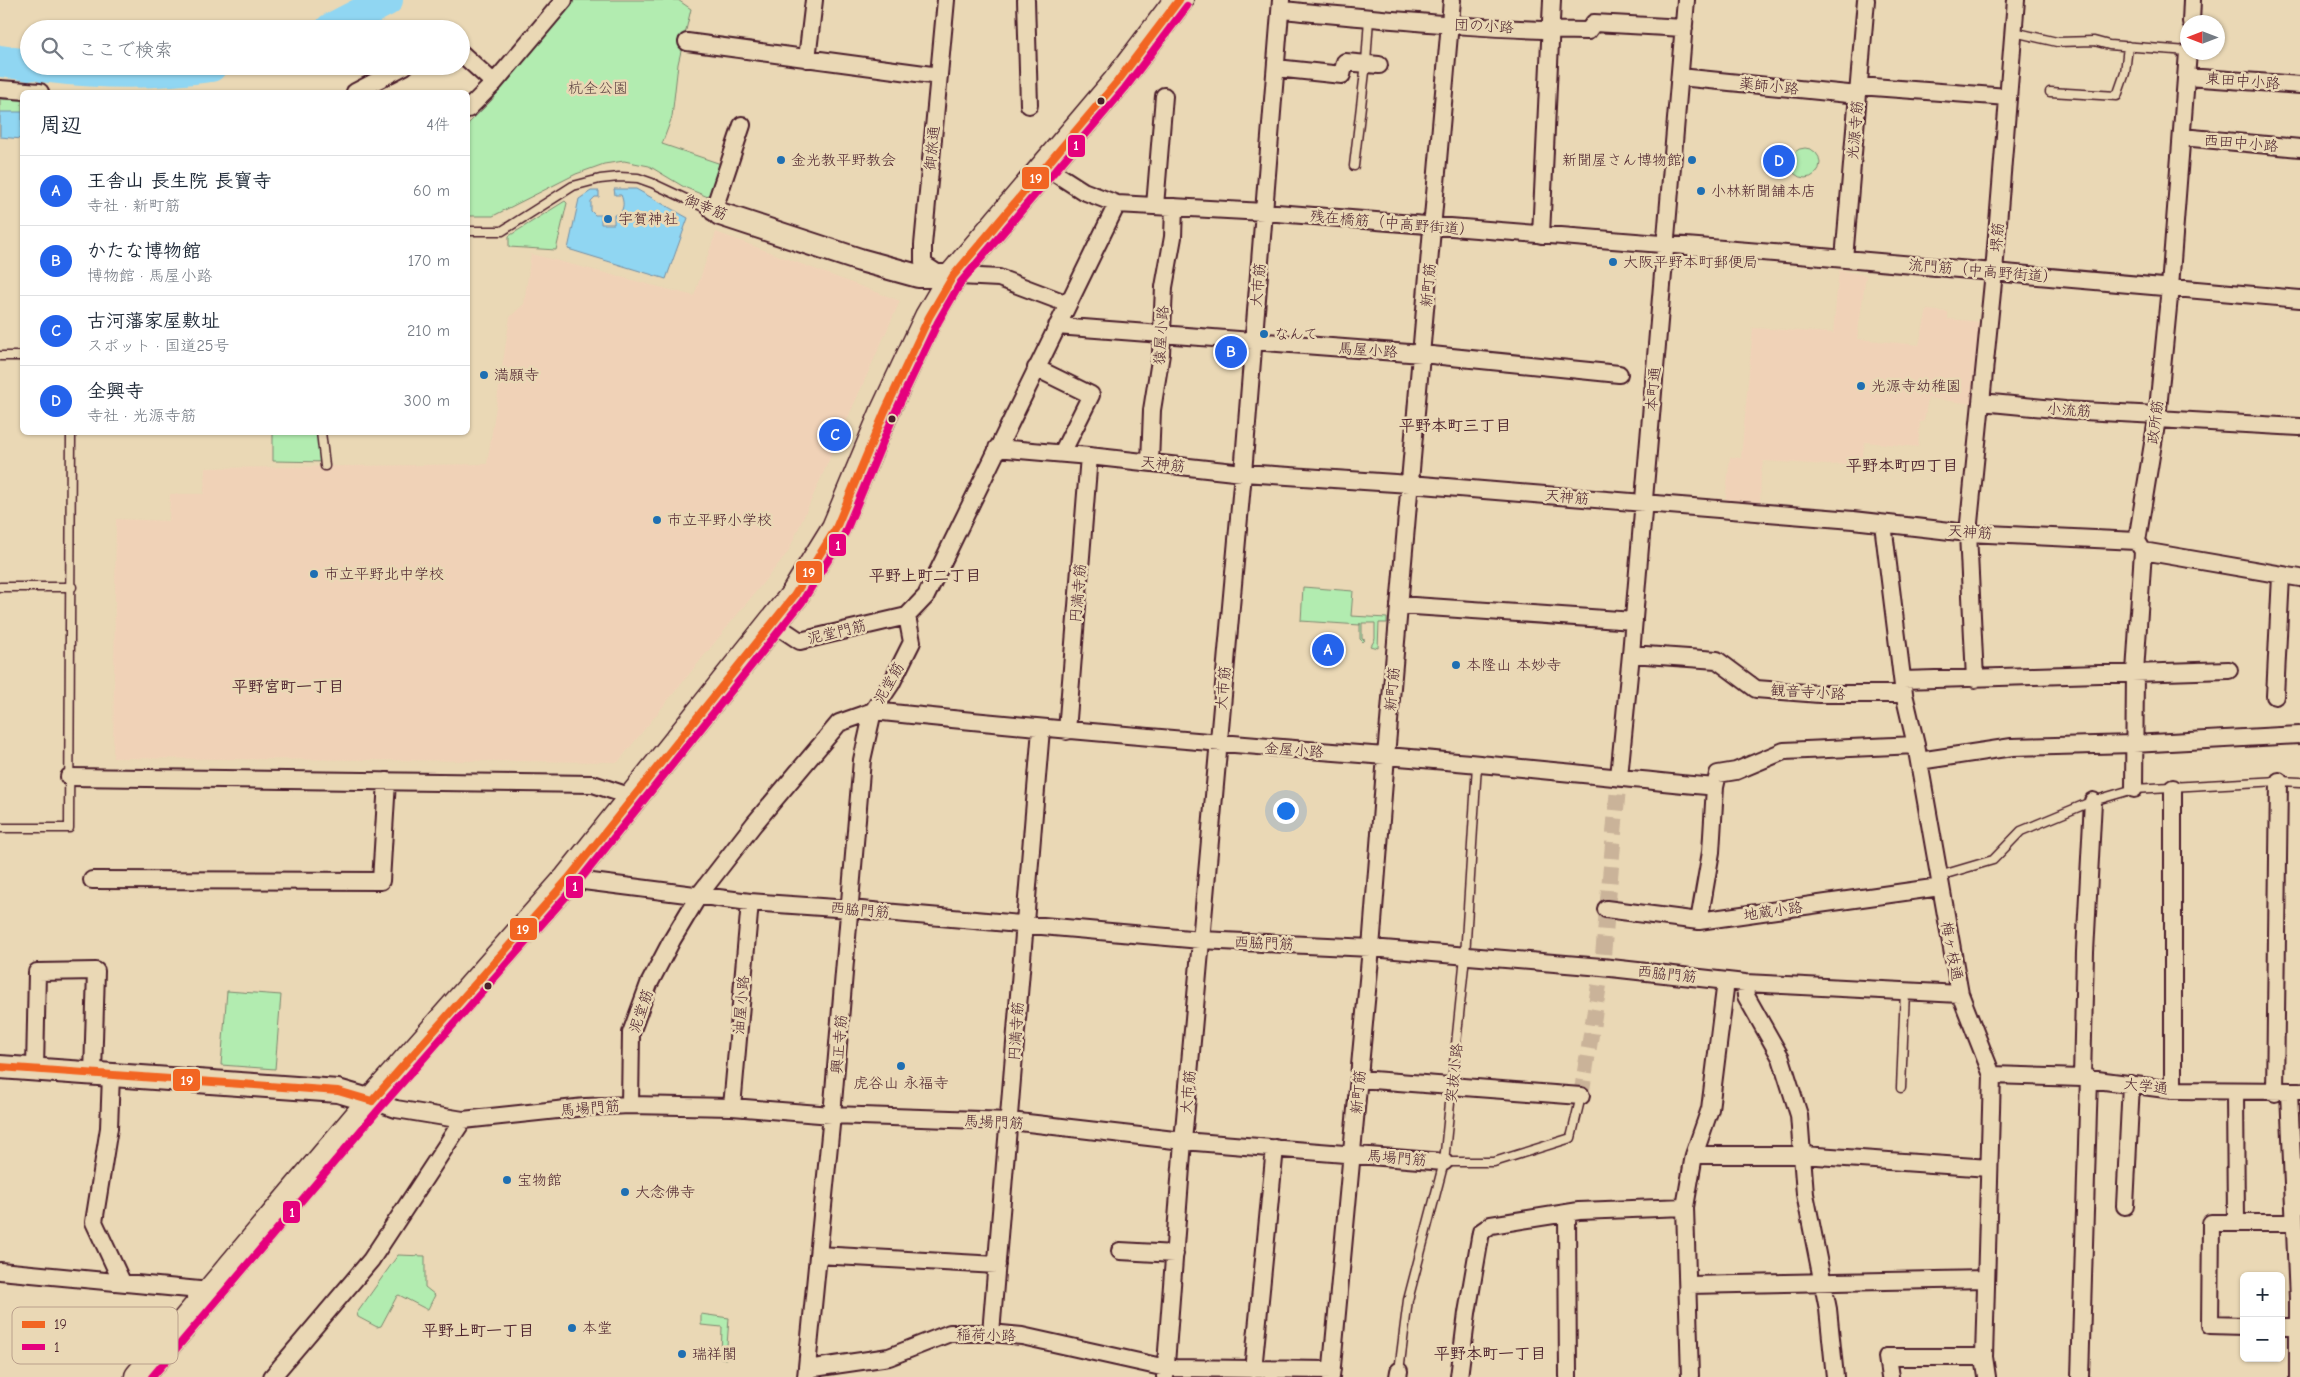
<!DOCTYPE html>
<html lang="ja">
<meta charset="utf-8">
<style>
:root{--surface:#fff;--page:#f2f2f3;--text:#1f2937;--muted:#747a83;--line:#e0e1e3;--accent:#2563eb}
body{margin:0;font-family:"Comic Neue","Klee One",sans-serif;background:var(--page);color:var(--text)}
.controls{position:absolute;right:15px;bottom:15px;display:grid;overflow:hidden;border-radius:8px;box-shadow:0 1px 4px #0004}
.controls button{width:45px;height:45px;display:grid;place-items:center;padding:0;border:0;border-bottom:1px solid var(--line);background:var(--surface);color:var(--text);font:25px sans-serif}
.compass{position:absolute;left:2180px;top:15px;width:45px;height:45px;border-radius:50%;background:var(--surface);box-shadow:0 1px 4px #0004;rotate:270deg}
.you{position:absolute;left:1285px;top:810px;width:18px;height:18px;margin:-12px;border:4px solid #fff;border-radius:50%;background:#1a73e8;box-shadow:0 0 0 8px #1a73e833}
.badge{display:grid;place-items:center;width:32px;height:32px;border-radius:50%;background:var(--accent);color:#fff;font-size:16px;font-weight:700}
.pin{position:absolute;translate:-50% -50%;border:2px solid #fff;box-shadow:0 1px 5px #0006}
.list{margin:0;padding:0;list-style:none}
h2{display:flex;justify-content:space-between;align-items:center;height:65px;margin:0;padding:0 20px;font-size:21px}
h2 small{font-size:16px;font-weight:400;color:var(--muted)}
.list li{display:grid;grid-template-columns:32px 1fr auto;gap:15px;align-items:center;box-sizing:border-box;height:70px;padding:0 20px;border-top:1px solid var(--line)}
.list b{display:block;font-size:19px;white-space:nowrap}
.list p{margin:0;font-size:16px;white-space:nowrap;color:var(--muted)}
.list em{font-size:16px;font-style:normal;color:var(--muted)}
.icon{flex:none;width:28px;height:28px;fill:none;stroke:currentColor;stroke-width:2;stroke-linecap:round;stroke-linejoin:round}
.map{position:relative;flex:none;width:2300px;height:1377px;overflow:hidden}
.search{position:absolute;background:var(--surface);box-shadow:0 1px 4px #0004;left:20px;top:20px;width:450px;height:55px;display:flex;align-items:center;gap:12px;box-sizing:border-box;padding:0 18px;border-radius:28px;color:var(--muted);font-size:19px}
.panel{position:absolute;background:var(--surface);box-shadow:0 1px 4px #0004;left:20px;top:90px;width:450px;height:345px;border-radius:8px}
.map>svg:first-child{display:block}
.built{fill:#f0d2b7}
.green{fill:#b2ecb0;stroke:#7e866e}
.water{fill:#90d6f2;stroke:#748da2}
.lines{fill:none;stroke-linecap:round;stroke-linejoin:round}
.river{stroke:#90d6f2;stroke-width:32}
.street-tunnel{stroke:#cab399;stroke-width:16;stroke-dasharray:16 8;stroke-linecap:butt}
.lane-casing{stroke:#4a1f2b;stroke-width:11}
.street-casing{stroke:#4a1f2b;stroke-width:20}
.secondary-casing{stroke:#4a1f2b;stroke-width:26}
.highway-casing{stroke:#4a1f2b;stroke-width:31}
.lane{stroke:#ead8b5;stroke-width:8}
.street{stroke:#ead8b5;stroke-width:16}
.secondary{stroke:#ead8b5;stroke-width:22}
.highway{stroke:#ead8b5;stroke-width:28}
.bus-1-casing{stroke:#ead8b5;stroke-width:11}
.bus-2-casing{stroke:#ead8b5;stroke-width:11}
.bus-1{stroke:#f26522;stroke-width:8}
.bus-2{stroke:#e5007d;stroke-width:8}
.bus-dot{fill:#4a1f2b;stroke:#ead8b5;stroke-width:2}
.poi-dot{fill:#1f6fb2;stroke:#ead8b5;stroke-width:2}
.labels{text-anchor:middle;stroke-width:5;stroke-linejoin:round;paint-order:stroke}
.street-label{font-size:15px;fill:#4a1f2b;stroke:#ead8b5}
.park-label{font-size:15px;fill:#5a3e3f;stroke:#ead8b5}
.poi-label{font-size:15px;fill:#4a1f2b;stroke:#ead8b5;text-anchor:start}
.neighbourhood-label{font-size:16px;font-weight:bold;fill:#4a1f2b;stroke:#ead8b5}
.key{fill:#ead8b5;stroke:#baa08c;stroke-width:1}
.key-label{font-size:14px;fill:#4a1f2b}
.line-badge{stroke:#ead8b5;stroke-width:2}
.badge-label{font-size:14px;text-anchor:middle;font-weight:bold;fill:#fff}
</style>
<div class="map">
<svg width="2300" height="1377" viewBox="0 0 2300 1377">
<rect width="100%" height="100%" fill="#ead8b5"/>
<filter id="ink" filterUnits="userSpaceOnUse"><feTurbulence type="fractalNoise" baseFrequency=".02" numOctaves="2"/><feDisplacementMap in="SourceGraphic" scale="10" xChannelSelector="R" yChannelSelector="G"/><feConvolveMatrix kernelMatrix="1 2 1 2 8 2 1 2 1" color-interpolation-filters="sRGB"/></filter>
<g filter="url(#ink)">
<path class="built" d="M716,232L900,301L788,552L618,762L113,758L116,519L169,521L170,494H204L205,468L487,464L510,317L524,304L531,254L694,296Z
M1839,270L1866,275L1857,339L1919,345L1927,310L1948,312V319L1981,322L1973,404L1928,398L1924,421L1920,422L1918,447L1865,442L1861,463L1828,465L1764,461L1761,471L1760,505L1725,503L1730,457L1741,458L1753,328L1833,333Z"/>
<path class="green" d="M572,0H678L691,9L678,64L672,117L662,144L721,164L708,197L684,187L649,166L624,161L604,164L576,174L493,216H468V124L491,101Z
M0,99L22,100V136H0Z
M1790 163a15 15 0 1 1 30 0a15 15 0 1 1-30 0Z
M565,201L567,203L556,250L509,247V236Z
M273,433H326L329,462L273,461Z
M1303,587L1353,591L1351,616L1387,618V623H1379L1378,648L1371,646L1375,639V623H1362V639L1365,640L1363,642L1360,639V623V625L1301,621Z
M227,991L281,995L275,1069L221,1065Z
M398,1255L425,1256V1287L435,1295L428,1309H426L399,1295L397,1296L381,1326L377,1327L358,1317L357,1313Z
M701,1314L729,1318L726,1359L721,1358L722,1327L701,1325Z"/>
<path class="water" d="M0,112H22V139L0,137Z
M614,189H636L688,218L666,279L568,249L579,199L591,191H599V197H595L591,201V211L595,215H601V224H614V215L620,214C624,207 624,202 621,195H615Z"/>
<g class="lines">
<path class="river" d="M331,29L387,0
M0,61L29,65
M42,66C98,73 155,74 211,66"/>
<path class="street-tunnel" d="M1581,1096L1602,967L1619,777"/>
<defs>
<path id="lane" d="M2014,32L2057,42L2094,41L2109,45L2188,51
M2050,92L2117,96L2125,73L2128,46
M1354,166L1366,63L1369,18
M468,231H502L573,186L600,179L619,177L638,178L652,183L714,212
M0,356H22
M321,432L325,466
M0,587H72
M0,828H69L71,432
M1939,876L1993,860L2021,831L2093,801L2134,789L2279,781L2300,782
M1901,1088L1905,991
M1444,1162H1494L1571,1138L1581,1096
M1399,1371L1408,1300L1444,1162L1465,956L1477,765"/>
<path id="street" d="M946,0L923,245V262L926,266L940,275L999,278L1068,304
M1026,0L1029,105
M1281,10C1383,19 1485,30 1588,31L1594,23L1684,28
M2191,22L2192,0
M687,42L939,76
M461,53L494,83
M807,59L814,0
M1276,68L1342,75L1345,62L1379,65
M1680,77L1858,95
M2187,77L2300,85
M1859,86L2008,97
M0,89L40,92
M355,92L405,66
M468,109L494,83L564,0
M2182,137L2300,148
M1044,166L1083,191L1117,204L1264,212L1811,256L2300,299
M1155,206L1164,96
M713,212L742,125
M1541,235L1552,0
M1844,259L1866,0
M1057,326L1422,354L1619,374
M1036,368L1091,395L1062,453
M1981,402L2065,410L2157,415
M2157,419L2300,427
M997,448L1089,456L1243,473L1410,484L1853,520L1968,533L2137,541
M1150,463L1152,410L1161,354L1164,287L1173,237L1174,207
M1883,524L1904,694L1916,745L1960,994L1992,1075L1984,1357L1987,1377
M2143,551L2300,578
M1399,605L1634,621
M907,616L926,596L1117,204
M773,623L800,641L907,616
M1631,654L1717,660L1756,689L1819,694H1904
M1975,679L1968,533L1994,272L2016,0
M1903,680L2229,670
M2275,696L2281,576
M873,711C1044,729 1214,743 1385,756C1495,764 1605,777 1715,787
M1067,731L1089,456
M1919,761L2012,747L2133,744L2300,735
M69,777L593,784L635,798
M1619,777L1631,654L1686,0
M2134,789L2135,672L2143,551L2137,541L2157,419L2170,287L2188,52
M568,879L750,902L850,909L1201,940L1371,948L1602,967L1745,983L1960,994
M92,880L381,881L387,781
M1606,909L1699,921L1940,887
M1699,921L1711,852L1715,787L1718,774L1736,771L1784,751L1916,745
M1745,983L1746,996L1781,1058L1799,1115L1805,1194L1828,1309L1835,1377
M35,1069L37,972L96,971L93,1074
M111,1075L109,1128L94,1222L122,1282
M1992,1075L2082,1078L2173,1090L2300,1091
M2082,1078L2085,952L2093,801
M1359,1079L1581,1096
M2173,1090V788
M2235,1092L2236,1223
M2289,1092L2298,1300V1377
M2275,1093L2279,781
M372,1101L396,1109L463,1120L585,1107L630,1105L732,1107L832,1115L1010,1121L1183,1141L1444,1162
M630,1105L631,1033L649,984L672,940L699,895L754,824L839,723L873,711L891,684L912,642L907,616
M732,1107L750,902
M1694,1155H1803L1989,1168
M2125,1206L2131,1084
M1567,1213L1568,1377
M1120,1251L1175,1254
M818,1255L997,1265
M0,1271L210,1291
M1689,1285L1986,1279
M2244,1326L2210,1325L2211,1223H2294
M2281,1327H2298
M991,1333L1041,729
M807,1369L889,1357L950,1333H991L1022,1336L1166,1368L1332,1370
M1253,1370L1275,1148
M272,1377L371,1260L463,1120
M806,1377L832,1115L862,760L873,711
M1165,1377L1183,1141L1243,473L1281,0
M1331,1377L1371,948L1386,756L1452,0
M1398,1377L1399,1371
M1459,1377L1467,1313L1481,1232L1491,1225L1579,1211L1685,1207
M1690,1377L1685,1207L1694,1155L1710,1109L1726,981
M1890,1377L1887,1357H1984
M2080,1377L2089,1078"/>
<path id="secondary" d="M720,214L860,260L918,276H953
M0,1067L338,1091L372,1101"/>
<path id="highway" d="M139,1377L372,1101L568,879L794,596L836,528L885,411L929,317L953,276L1117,82L1179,0"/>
</defs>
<use href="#lane" class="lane-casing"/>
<use href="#street" class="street-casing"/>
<use href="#secondary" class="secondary-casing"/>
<use href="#highway" class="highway-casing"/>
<use href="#lane" class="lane"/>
<use href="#street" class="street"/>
<use href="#secondary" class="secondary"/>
<use href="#highway" class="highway"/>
<defs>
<path id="bus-1" d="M0,1067L338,1091L372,1101
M372,1101L568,879L794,596L836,528L885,411L929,317L953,276L1117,82L1179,0"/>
<path id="bus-2" d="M152,1377L380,1108L576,885L802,602L845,533L894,415L938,322L961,282L1125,88L1187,6"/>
</defs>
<use href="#bus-1" class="bus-1-casing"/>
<use href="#bus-2" class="bus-2-casing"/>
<use href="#bus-1" class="bus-1"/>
<use href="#bus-2" class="bus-2"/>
</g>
</g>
<g class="bus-dot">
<circle cx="1101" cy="101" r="4.5"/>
<circle cx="892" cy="419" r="4.5"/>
<circle cx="488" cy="986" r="4.5"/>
</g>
<g class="poi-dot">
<circle cx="781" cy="160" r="5"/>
<circle cx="1692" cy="160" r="5"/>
<circle cx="1701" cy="191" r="5"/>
<circle cx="608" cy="219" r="5"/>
<circle cx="1613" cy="262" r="5"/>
<circle cx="1264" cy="334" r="5"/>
<circle cx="484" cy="375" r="5"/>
<circle cx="1861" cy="386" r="5"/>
<circle cx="657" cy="520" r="5"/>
<circle cx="314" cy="574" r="5"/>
<circle cx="1456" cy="665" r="5"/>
<circle cx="901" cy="1066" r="5"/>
<circle cx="507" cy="1180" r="5"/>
<circle cx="625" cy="1192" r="5"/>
<circle cx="572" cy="1328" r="5"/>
<circle cx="682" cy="1354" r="5"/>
</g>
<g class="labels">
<g class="street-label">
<text transform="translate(1484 26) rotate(3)" y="5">団の小路</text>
<text transform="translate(2243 81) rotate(4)" y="5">東田中小路</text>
<text transform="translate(1769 86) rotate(6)" y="5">薬師小路</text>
<text transform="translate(1855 130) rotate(-85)" y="5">光源寺筋</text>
<text transform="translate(2241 143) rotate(5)" y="5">西田中小路</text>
<text transform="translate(932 148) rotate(-84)" y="5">御旅通</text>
<text transform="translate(706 207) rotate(22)" y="5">御幸筋</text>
<text transform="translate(1392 223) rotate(5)" y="5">残在橋筋（中高野街道）</text>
<text transform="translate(1997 237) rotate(-85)" y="5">堺筋</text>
<text transform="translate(1983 271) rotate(5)" y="5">流門筋（中高野街道）</text>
<text transform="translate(1258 285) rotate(-85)" y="5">大市筋</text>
<text transform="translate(1428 285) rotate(-85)" y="5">新町筋</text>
<text transform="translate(1161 335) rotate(-86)" y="5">猿屋小路</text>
<text transform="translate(1368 350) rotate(4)" y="5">馬屋小路</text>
<text transform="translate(1653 389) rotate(-85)" y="5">本町通</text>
<text transform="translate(2069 410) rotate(4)" y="5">小流筋</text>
<text transform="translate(2155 422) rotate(-83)" y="5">政所筋</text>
<text transform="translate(1163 464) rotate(7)" y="5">天神筋</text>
<text transform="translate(1567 497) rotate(5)" y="5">天神筋</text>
<text transform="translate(1970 532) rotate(4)" y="5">天神筋</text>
<text transform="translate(1078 593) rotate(-85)" y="5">円満寺筋</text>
<text transform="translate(837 632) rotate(-14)" y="5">泥堂門筋</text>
<text transform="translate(889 683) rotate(-60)" y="5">泥堂筋</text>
<text transform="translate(1223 688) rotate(-85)" y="5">大市筋</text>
<text transform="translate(1392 689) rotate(-85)" y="5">新町筋</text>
<text transform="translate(1808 692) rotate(3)" y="5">観音寺小路</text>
<text transform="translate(1294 750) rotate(4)" y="5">金屋小路</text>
<text transform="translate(860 910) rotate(5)" y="5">西脇門筋</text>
<text transform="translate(1773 911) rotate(-8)" y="5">地蔵小路</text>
<text transform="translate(1264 943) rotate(3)" y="5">西脇門筋</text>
<text transform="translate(1952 951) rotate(79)" y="5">梅ヶ枝通</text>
<text transform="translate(1667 974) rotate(6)" y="5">西脇門筋</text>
<text transform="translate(741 1005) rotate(-85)" y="5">油屋小路</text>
<text transform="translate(641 1011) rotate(-71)" y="5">泥堂筋</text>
<text transform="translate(1016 1031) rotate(-86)" y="5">円満寺筋</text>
<text transform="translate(839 1044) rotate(-85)" y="5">興正寺筋</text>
<text transform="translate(1454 1073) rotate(-84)" y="5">突抜小路</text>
<text transform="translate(2146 1086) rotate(7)" y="5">大学通</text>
<text transform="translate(1188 1092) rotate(-85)" y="5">大市筋</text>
<text transform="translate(1358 1092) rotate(-85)" y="5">新町筋</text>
<text transform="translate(590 1108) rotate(-5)" y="5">馬場門筋</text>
<text transform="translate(994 1122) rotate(3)" y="5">馬場門筋</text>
<text transform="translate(1397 1158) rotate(5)" y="5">馬場門筋</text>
<text transform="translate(986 1335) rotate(1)" y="5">稲荷小路</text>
</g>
<g class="park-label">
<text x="598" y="93">杭全公園</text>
</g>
<g class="poi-label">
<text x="791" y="165">金光教平野教会</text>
<text x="1682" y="165" text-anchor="end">新聞屋さん博物館</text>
<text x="1711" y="196">小林新聞舗本店</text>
<text x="618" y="224">宇賀神社</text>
<text x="1623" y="267">大阪平野本町郵便局</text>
<text x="1274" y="339">なんて</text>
<text x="494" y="380">満願寺</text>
<text x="1871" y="391">光源寺幼稚園</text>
<text x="667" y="525">市立平野小学校</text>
<text x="324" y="579">市立平野北中学校</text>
<text x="1466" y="670">本隆山 本妙寺</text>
<text x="901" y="1088" text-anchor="middle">虎谷山 永福寺</text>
<text x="517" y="1185">宝物館</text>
<text x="635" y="1197">大念佛寺</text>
<text x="582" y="1333">本堂</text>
<text x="692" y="1359">瑞祥閣</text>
</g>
<g class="neighbourhood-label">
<text x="1455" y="431">平野本町三丁目</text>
<text x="1902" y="471">平野本町四丁目</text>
<text x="925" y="581">平野上町二丁目</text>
<text x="288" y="692">平野宮町一丁目</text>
<text x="478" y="1336">平野上町一丁目</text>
<text x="1490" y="1359">平野本町一丁目</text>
</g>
</g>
<rect x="12" y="1307" width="166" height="57" rx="8" class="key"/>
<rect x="22" y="1321" width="23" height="7" fill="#f26522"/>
<rect x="22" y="1344" width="23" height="6" fill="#e5007d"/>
<g class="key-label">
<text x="54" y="1329">19</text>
<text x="54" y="1352">1</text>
</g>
<g class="line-badge">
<rect x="1067" y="134" width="19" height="24" rx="5" fill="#e5007d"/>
<rect x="1021" y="166" width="29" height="24" rx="5" fill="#f26522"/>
<rect x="828" y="533" width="19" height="24" rx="5" fill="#e5007d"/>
<rect x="795" y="560" width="28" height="24" rx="5" fill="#f26522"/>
<rect x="565" y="875" width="19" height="24" rx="5" fill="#e5007d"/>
<rect x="509" y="917" width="29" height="24" rx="5" fill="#f26522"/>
<rect x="172" y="1068" width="29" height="24" rx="5" fill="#f26522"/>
<rect x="282" y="1200" width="19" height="24" rx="5" fill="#e5007d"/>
</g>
<g class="badge-label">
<text x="1076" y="150">1</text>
<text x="1036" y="183">19</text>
<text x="838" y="550">1</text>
<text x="809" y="577">19</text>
<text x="575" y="891">1</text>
<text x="523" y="934">19</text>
<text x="187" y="1085">19</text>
<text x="292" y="1217">1</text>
</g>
</svg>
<div class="controls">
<button>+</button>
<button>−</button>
</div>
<svg class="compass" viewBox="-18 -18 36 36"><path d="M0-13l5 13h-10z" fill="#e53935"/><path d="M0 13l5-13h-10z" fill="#747a83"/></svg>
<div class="you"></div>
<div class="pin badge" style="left:1328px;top:650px">A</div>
<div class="pin badge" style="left:1231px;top:352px">B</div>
<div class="pin badge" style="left:835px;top:435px">C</div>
<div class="pin badge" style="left:1779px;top:161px">D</div>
<div class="search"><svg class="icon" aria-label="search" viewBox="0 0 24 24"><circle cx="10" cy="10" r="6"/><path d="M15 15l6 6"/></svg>ここで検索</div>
<section class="panel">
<h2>周辺<small>4件</small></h2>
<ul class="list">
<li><span class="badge">A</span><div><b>王舎山 長生院 長寶寺</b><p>寺社 · 新町筋</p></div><em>60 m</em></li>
<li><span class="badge">B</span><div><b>かたな博物館</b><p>博物館 · 馬屋小路</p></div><em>170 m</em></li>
<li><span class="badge">C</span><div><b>古河藩家屋敷址</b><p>スポット · 国道25号</p></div><em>210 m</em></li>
<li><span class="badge">D</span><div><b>全興寺</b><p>寺社 · 光源寺筋</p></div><em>300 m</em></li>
</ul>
</section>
</div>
